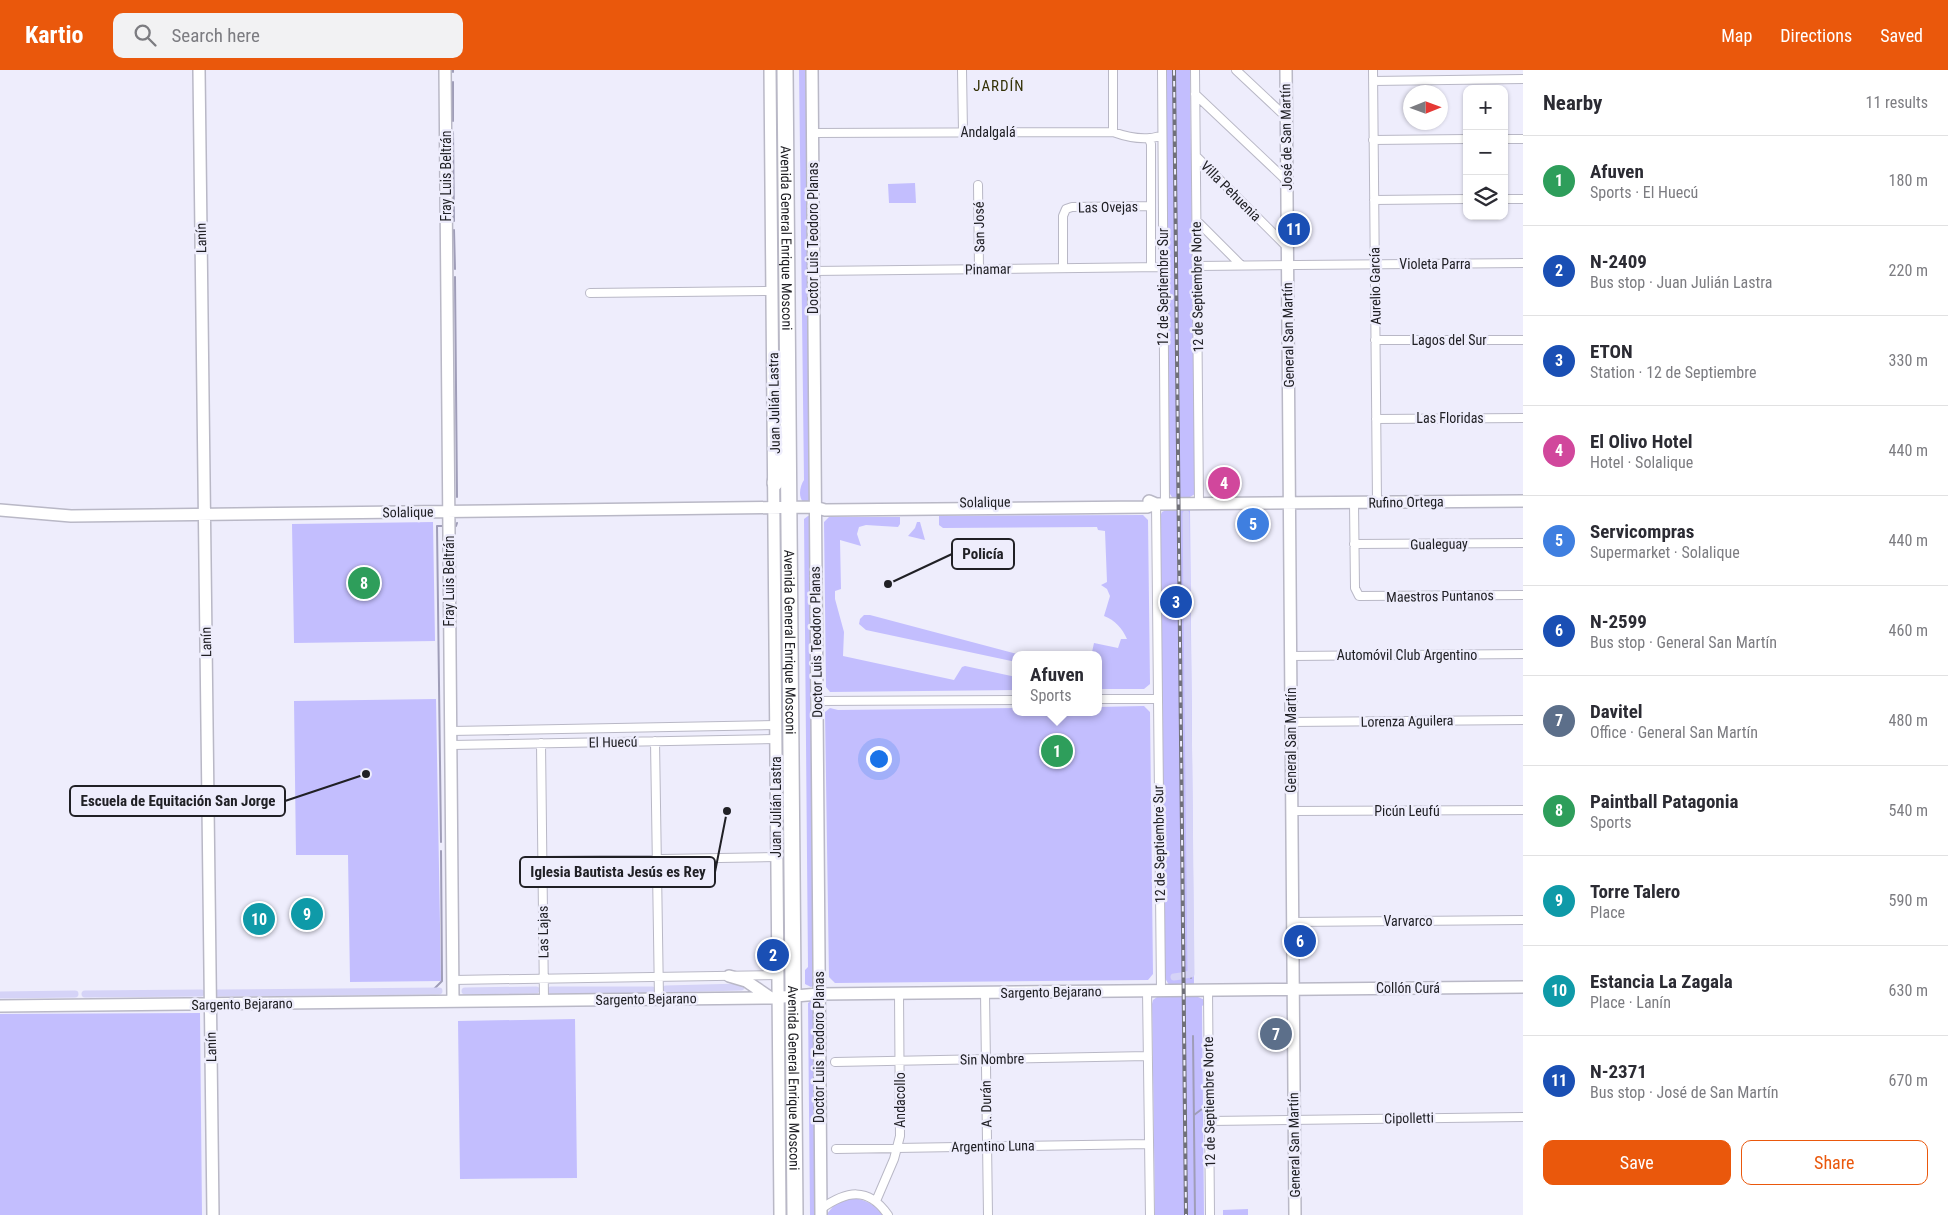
<!DOCTYPE html>
<meta charset="utf-8">
<style>
:root{--surface:#fff;--page:#f2f2f3;--text:#2b2b33;--muted:#7c7c81;--line:#e1e1e2;--accent:#ea580c}
body{margin:0;font-family:"Roboto Condensed",sans-serif;background:var(--page);color:var(--text)}
.controls{position:absolute;right:15px;top:15px;display:grid;overflow:hidden;border-radius:10px;box-shadow:0 1px 4px #0004}
.controls button{width:45px;height:45px;display:grid;place-items:center;padding:0;border:0;border-bottom:1px solid var(--line);background:var(--surface);color:var(--text);font:25px sans-serif}
.compass{position:absolute;left:1403px;top:15px;width:45px;height:45px;border-radius:50%;background:var(--surface);box-shadow:0 1px 4px #0004;rotate:89deg}
.you{position:absolute;left:878px;top:688px;width:18px;height:18px;margin:-12px;border:4px solid #fff;border-radius:50%;background:#1a73e8;box-shadow:0 0 0 8px #1a73e833}
.badge{display:grid;place-items:center;width:32px;height:32px;border-radius:50%;background:var(--accent);color:#fff;font-size:16px;font-weight:700}
.pin{position:absolute;translate:-50% -50%;border:2px solid #fff;box-shadow:0 1px 5px #0006}
.popup{position:absolute;left:1012px;top:581px;width:90px;height:65px;box-sizing:border-box;display:grid;place-content:center;border-radius:10px;background:var(--surface);filter:drop-shadow(0 1px 4px #0005);font-size:16px;white-space:nowrap;color:var(--muted)}
.popup b{font-size:19px;color:var(--text)}
.popup::after{content:'';position:absolute;left:50%;top:100%;margin-left:-10px;border:10px solid transparent;border-top-color:var(--surface)}
.list{margin:0;padding:0;list-style:none}
h2{display:flex;justify-content:space-between;align-items:center;height:65px;margin:0;padding:0 20px;font-size:21px}
h2 small{font-size:16px;font-weight:400;color:var(--muted)}
.list li{display:grid;grid-template-columns:32px 1fr auto;gap:15px;align-items:center;box-sizing:border-box;height:90px;padding:0 20px;border-top:1px solid var(--line)}
.list b{display:block;font-size:19px;white-space:nowrap}
.list p{margin:0;font-size:16px;white-space:nowrap;color:var(--muted)}
.list em{font-size:16px;font-style:normal;color:var(--muted)}
.actions{display:flex;gap:10px;padding:15px 20px}
.actions a{flex:1;padding:11px 0;border:1px solid var(--accent);border-radius:10px;text-align:center;font-size:18px;color:var(--accent)}
.actions .main{background:var(--accent);color:#fff}
.icon{flex:none;width:28px;height:28px;fill:none;stroke:currentColor;stroke-width:2;stroke-linecap:round;stroke-linejoin:round}
.map{position:relative;flex:none;width:1523px;height:1145px;overflow:hidden}
header{display:flex;align-items:center;gap:30px;box-sizing:border-box;height:70px;padding:0 25px;background:var(--accent);color:#fff}
header strong{font-size:24px}
nav{display:flex;gap:28px;margin-inline-start:auto;font-size:18px}
.search{width:350px;height:45px;background:var(--page);display:flex;align-items:center;gap:12px;box-sizing:border-box;padding:0 18px;border-radius:10px;color:var(--muted);font-size:19px}
main{display:flex}
aside{flex:1;background:var(--surface)}
.map>svg:first-child{display:block}
.green{fill:#c3befe}
.lines{fill:none;stroke-linecap:round;stroke-linejoin:round}
.stream{stroke:#9f9db8;stroke-width:2}
.canal{stroke:#d5d3f7;stroke-width:7}
.street-casing{stroke:#b9b8c6;stroke-width:10}
.secondary-casing{stroke:#b9b8c6;stroke-width:14}
.highway-casing{stroke:#b9b8c6;stroke-width:18}
.street{stroke:#fff;stroke-width:8}
.secondary{stroke:#fff;stroke-width:11}
.highway{stroke:#fff;stroke-width:15}
.rail-casing{stroke:#707079;stroke-width:4}
.rail{stroke:#eeedfc;stroke-width:2;stroke-dasharray:5.5;stroke-linecap:butt}
.labels{text-anchor:middle;stroke-width:5;stroke-linejoin:round;paint-order:stroke}
.street-label{font-size:14px;fill:#202025;stroke:#eeedfc}
.neighbourhood-label{font-size:15px;letter-spacing:1px;fill:#333106;stroke:#eeedfc}
.leader{fill:none;stroke:#202025;stroke-width:2}
.callout-dot{fill:#202025;stroke:#eeedfc;stroke-width:2}
.callout{fill:#eeedfc;stroke:#202025;stroke-width:2}
.callout-label{font-size:15px;text-anchor:middle;font-weight:bold;fill:#202025}
</style>
<header>
<strong>Kartio</strong>
<div class="search"><svg class="icon" aria-label="search" viewBox="0 0 24 24"><circle cx="10" cy="10" r="6"/><path d="M15 15l6 6"/></svg>Search here</div>
<nav><a>Map</a><a>Directions</a><a>Saved</a></nav>
</header>
<main>
<div class="map">
<svg width="1523" height="1145" viewBox="0 0 1523 1145">
<rect width="100%" height="100%" fill="#eeedfc"/>
<path class="green" d="M799,0H808L812,429L808,433L803,432C798,426 800,416 804,410Z
M1164,0H1190L1195,421V424L1190,427H1172L1168,421Z
M915,113L916,133H889L888,114Z
M1166,440H1190L1194,915H1169L1165,908L1160,446L1162,442Z
M1143,445L1148,450L1150,614L1144,619H1098V585H1086L1087,581L1092,582L1094,573L1118,578L1121,569H1127C1122,558 1115,550 1104,546L1110,526L1107,519L1101,515L1107,512L1105,461L1098,460L1097,457L943,458L939,455V446Z
M808,446H811L815,915L811,917L805,914V900L808,897L804,449Z
M829,447H900V454L898,457L866,455L859,457L857,464L861,476L840,470L841,519L835,521V529L844,562L843,586L954,610L962,597L965,596L1016,607V620L830,622L826,617L824,452Z
M782,448L786,917H783L779,449Z
M433,452L435,571L294,573L292,454Z
M917,452H920L925,470L908,466L915,458Z
M864,545H870L1021,585H1016V592L866,560L859,554L860,549Z
M436,629L441,911L350,912L348,785H296L294,631Z
M1144,636L1150,642L1153,904L1148,910L835,913L829,907L825,642L830,638L838,640L1016,638V642H1098V637Z
M1157,927H1198L1205,930V934L1202,936L1204,1145H1155L1152,934L1153,930Z
M812,930L815,931L818,1145H810L808,933Z
M783,935H786L789,1145H783Z
M200,943L202,1145H0V944Z
M575,949L577,1108L460,1109L458,951Z
M851,1128C865,1129 874,1134 883,1145H826L836,1133Z
M1248,1139V1145H1223V1140Z"/>
<g class="lines">
<path class="stream" d="M453,0V2
M453,12V51
M453,62L454,151
M454,160L455,199
M455,207L457,427
M456,456L457,453
M441,772L437,456H443
M1191,908V904
M432,921L442,911L441,781
M1193,966L1195,1145
M1194,1045L1202,1039"/>
<path class="canal" d="M1185,905L1191,904L1186,444
M1174,907L1181,906
M666,919L741,917
M551,920H652
M465,921L536,920
M218,923L439,921
M85,924L201,923
M0,925L75,924"/>
<defs>
<path id="street" d="M962,0L963,62
M1113,0V62
M1162,0L1165,434
M1195,0L1199,434
M1236,0L1286,47
M1373,0L1377,432
M1373,11L1523,9
M1195,24L1287,111
M812,63L1113,62C1124,66 1139,69 1150,68C1154,68 1158,66 1162,66
M1149,69L1151,74V197
M1504,69H1523
M1373,70L1467,69
M1196,86L1287,177
M978,115L979,199
M1504,129H1523
M1374,130L1467,129
M1197,151L1241,195
M1197,196L1523,193
M1063,198V146L1066,139L1072,137L1151,136
M813,201L1163,197
M590,223L773,221
M1375,270H1523
M1376,349L1523,348
M1354,433L1355,518L1359,526L1523,525
M1156,434L1161,920
M1354,474L1523,473
M1291,586L1523,584
M1098,629H1158
M817,631L1016,630
M1291,652L1523,650
M450,661L776,655
M655,671L659,929
M541,673L544,930
M451,675L776,669
M1292,741L1523,740
M542,791L777,787
M1292,852L1523,850
M453,910L778,905
M1147,920L1150,1145
M1208,920L1210,1145
M985,922L988,1145
M835,992L1148,986
M1209,1051L1523,1047
M836,1079L1149,1074
M876,1131L894,1089L900,1066L899,923
M821,1139C846,1121 868,1116 888,1145"/>
<path id="secondary" d="M199,0L213,1145
M445,0L453,931
M770,0L780,1145
M812,0L821,1145
M1286,0L1295,1145
M1149,431L1156,434L1523,431
M0,440L71,446L815,437L825,440L1147,437L1156,434
M729,906L746,911L771,928
M0,936L771,928L819,924L1523,917"/>
<g id="highway">
<path id="s1" d="M785,0L795,1145"/>
<path d="M775,413L782,378"/>
</g>
</defs>
<use href="#street" class="street-casing"/>
<use href="#secondary" class="secondary-casing"/>
<use href="#highway" class="highway-casing"/>
<use href="#street" class="street"/>
<use href="#secondary" class="secondary"/>
<use href="#highway" class="highway"/>
<defs>
<path id="rail" d="M1174,0L1186,1145"/>
</defs>
<use href="#rail" class="rail-casing"/>
<use href="#rail" class="rail"/>
</g>
<g class="labels">
<g class="street-label">
<text x="988" y="67">Andalgalá</text>
<text transform="translate(1286 67) rotate(-91)" y="5">José de San Martín</text>
<text transform="translate(446 106) rotate(-90)" y="5">Fray Luis Beltrán</text>
<text transform="translate(1231 121) rotate(45)" y="5">Villa Pehuenia</text>
<text transform="translate(1108 137) rotate(-1)" y="5">Las Ovejas</text>
<text transform="translate(979 157) rotate(-91)" y="5">San José</text>
<text transform="translate(201 168) rotate(-91)" y="5">Lanín</text>
<text dy="5" stroke="none"><textPath href="#s1" startOffset="168">Avenida General Enrique Mosconi</textPath></text>
<text transform="translate(813 168) rotate(-90)" y="5">Doctor Luis Teodoro Planas</text>
<text x="1435" y="199">Violeta Parra</text>
<text transform="translate(988 199) rotate(-1)" y="5">Pinamar</text>
<text transform="translate(1375 216) rotate(-91)" y="5">Aurelio García</text>
<text transform="translate(1163 217) rotate(-90)" y="5">12 de Septiembre Sur</text>
<text transform="translate(1197 217) rotate(-91)" y="5">12 de Septiembre Norte</text>
<text transform="translate(1288 265) rotate(-91)" y="5">General San Martín</text>
<text x="1449" y="275">Lagos del Sur</text>
<text transform="translate(774 333) rotate(-91)" y="5">Juan Julián Lastra</text>
<text x="1450" y="353">Las Floridas</text>
<text transform="translate(985 432) rotate(-1)" y="5">Solalique</text>
<text transform="translate(1406 432) rotate(-1)" y="5">Rufino Ortega</text>
<text transform="translate(408 442) rotate(-1)" y="5">Solalique</text>
<text transform="translate(1439 474) rotate(-1)" y="5">Gualeguay</text>
<text transform="translate(449 511) rotate(-90)" y="5">Fray Luis Beltrán</text>
<text transform="translate(1440 526) rotate(-1)" y="5">Maestros Puntanos</text>
<text transform="translate(206 572) rotate(-91)" y="5">Lanín</text>
<text dy="5" stroke="none"><textPath href="#s1" startOffset="572">Avenida General Enrique Mosconi</textPath></text>
<text transform="translate(816 572) rotate(-91)" y="5">Doctor Luis Teodoro Planas</text>
<text x="1407" y="590">Automóvil Club Argentino</text>
<text transform="translate(1407 651) rotate(-1)" y="5">Lorenza Aguilera</text>
<text transform="translate(1291 670) rotate(-90)" y="5">General San Martín</text>
<text transform="translate(613 672) rotate(-1)" y="5">El Huecú</text>
<text transform="translate(776 737) rotate(-90)" y="5">Juan Julián Lastra</text>
<text x="1407" y="746">Picún Leufú</text>
<text transform="translate(1159 774) rotate(-91)" y="5">12 de Septiembre Sur</text>
<text x="1408" y="856">Varvarco</text>
<text transform="translate(543 862) rotate(-91)" y="5">Las Lajas</text>
<text x="1408" y="923">Collón Curá</text>
<text transform="translate(1051 922) rotate(-1)" y="5">Sargento Bejarano</text>
<text transform="translate(646 929) rotate(-1)" y="5">Sargento Bejarano</text>
<text transform="translate(242 934) rotate(-1)" y="5">Sargento Bejarano</text>
<text transform="translate(211 977) rotate(-91)" y="5">Lanín</text>
<text transform="translate(819 977) rotate(-90)" y="5">Doctor Luis Teodoro Planas</text>
<text transform="translate(992 989) rotate(-1)" y="5">Sin Nombre</text>
<text dy="5" stroke="none"><textPath href="#s1" startOffset="1008">Avenida General Enrique Mosconi</textPath></text>
<text transform="translate(900 1030) rotate(-90)" y="5">Andacollo</text>
<text transform="translate(1209 1032) rotate(-91)" y="5">12 de Septiembre Norte</text>
<text transform="translate(986 1034) rotate(-91)" y="5">A. Durán</text>
<text transform="translate(1409 1048) rotate(-1)" y="5">Cipolletti</text>
<text transform="translate(1294 1075) rotate(-91)" y="5">General San Martín</text>
<text transform="translate(993 1076) rotate(-1)" y="5">Argentino Luna</text>
</g>
<g class="neighbourhood-label">
<text x="999" y="21">JARDÍN</text>
</g>
</g>
<path class="leader" d="M888 514L952 484M366 704L285 731M727 741L715 802"/>
<g class="callout-dot">
<circle cx="888" cy="514" r="5"/>
<circle cx="366" cy="704" r="5"/>
<circle cx="727" cy="741" r="5"/>
</g>
<g class="callout">
<rect x="952" y="469" width="62" height="30" rx="5"/>
<rect x="70" y="716" width="215" height="30" rx="5"/>
<rect x="520" y="787" width="195" height="30" rx="5"/>
</g>
<g class="callout-label">
<text x="983" y="489">Policía</text>
<text x="178" y="736">Escuela de Equitación San Jorge</text>
<text x="618" y="807">Iglesia Bautista Jesús es Rey</text>
</g>
</svg>
<div class="controls">
<button>+</button>
<button>−</button>
<button><svg class="icon" aria-label="layers" viewBox="0 0 24 24"><path d="M12 4l9 5-9 5-9-5zM3 14l9 5 9-5"/></svg></button>
</div>
<svg class="compass" viewBox="-18 -18 36 36"><path d="M0-13l5 13h-10z" fill="#e53935"/><path d="M0 13l5-13h-10z" fill="#7c7c81"/></svg>
<div class="you"></div>
<div class="pin badge" style="left:1057px;top:681px;background:#2e9e5b">1</div>
<div class="popup"><b>Afuven</b>Sports</div>
<div class="pin badge" style="left:773px;top:885px;background:#1a4fb4">2</div>
<div class="pin badge" style="left:1176px;top:532px;background:#1a4fb4">3</div>
<div class="pin badge" style="left:1224px;top:413px;background:#d1479c">4</div>
<div class="pin badge" style="left:1253px;top:454px;background:#3f7fe0">5</div>
<div class="pin badge" style="left:1300px;top:871px;background:#1a4fb4">6</div>
<div class="pin badge" style="left:1276px;top:964px;background:#5c6f8a">7</div>
<div class="pin badge" style="left:364px;top:513px;background:#2e9e5b">8</div>
<div class="pin badge" style="left:307px;top:844px;background:#0f9aa8">9</div>
<div class="pin badge" style="left:259px;top:849px;background:#0f9aa8">10</div>
<div class="pin badge" style="left:1294px;top:159px;background:#1a4fb4">11</div>
</div>
<aside>
<h2>Nearby<small>11 results</small></h2>
<ul class="list">
<li><span class="badge" style="background:#2e9e5b">1</span><div><b>Afuven</b><p>Sports · El Huecú</p></div><em>180 m</em></li>
<li><span class="badge" style="background:#1a4fb4">2</span><div><b>N-2409</b><p>Bus stop · Juan Julián Lastra</p></div><em>220 m</em></li>
<li><span class="badge" style="background:#1a4fb4">3</span><div><b>ETON</b><p>Station · 12 de Septiembre</p></div><em>330 m</em></li>
<li><span class="badge" style="background:#d1479c">4</span><div><b>El Olivo Hotel</b><p>Hotel · Solalique</p></div><em>440 m</em></li>
<li><span class="badge" style="background:#3f7fe0">5</span><div><b>Servicompras</b><p>Supermarket · Solalique</p></div><em>440 m</em></li>
<li><span class="badge" style="background:#1a4fb4">6</span><div><b>N-2599</b><p>Bus stop · General San Martín</p></div><em>460 m</em></li>
<li><span class="badge" style="background:#5c6f8a">7</span><div><b>Davitel</b><p>Office · General San Martín</p></div><em>480 m</em></li>
<li><span class="badge" style="background:#2e9e5b">8</span><div><b>Paintball Patagonia</b><p>Sports</p></div><em>540 m</em></li>
<li><span class="badge" style="background:#0f9aa8">9</span><div><b>Torre Talero</b><p>Place</p></div><em>590 m</em></li>
<li><span class="badge" style="background:#0f9aa8">10</span><div><b>Estancia La Zagala</b><p>Place · Lanín</p></div><em>630 m</em></li>
<li><span class="badge" style="background:#1a4fb4">11</span><div><b>N-2371</b><p>Bus stop · José de San Martín</p></div><em>670 m</em></li>
</ul>
<div class="actions"><a class="main">Save</a><a>Share</a></div>
</aside>
</main>
